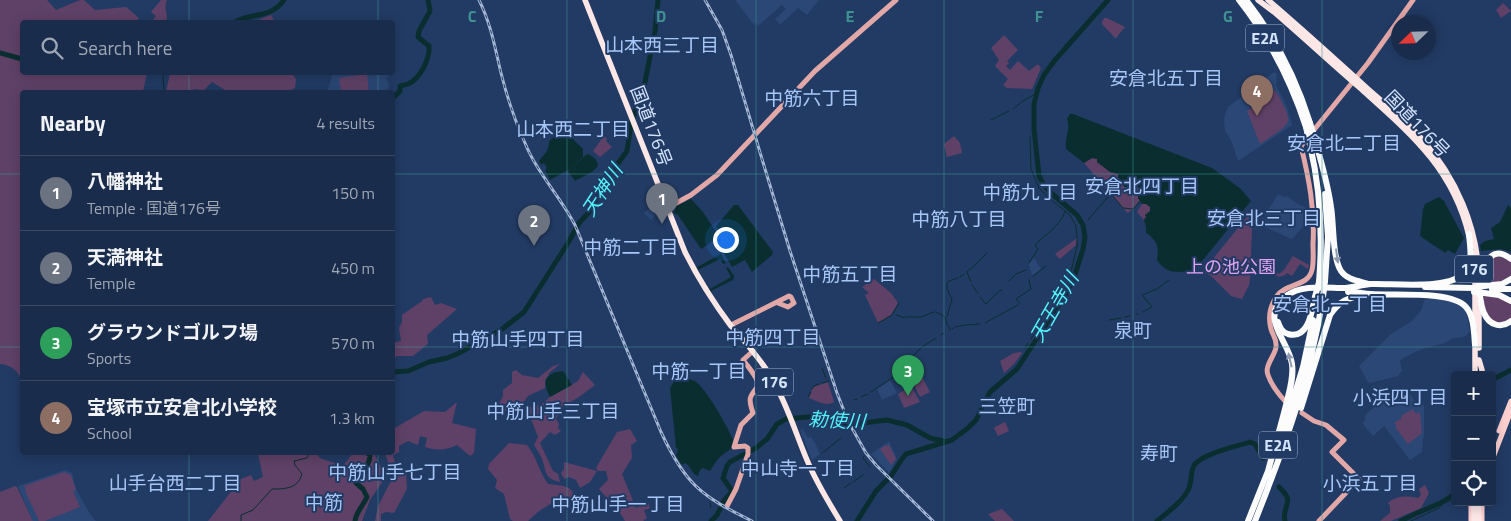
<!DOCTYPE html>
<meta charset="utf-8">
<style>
:root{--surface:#1a2c4b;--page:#233452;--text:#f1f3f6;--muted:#9fa7b5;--line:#384863;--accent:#e8ab37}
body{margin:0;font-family:"Titillium Web","Noto Sans JP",sans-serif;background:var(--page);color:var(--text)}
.controls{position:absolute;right:15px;bottom:15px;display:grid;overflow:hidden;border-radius:5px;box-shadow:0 2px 12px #0003}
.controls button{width:45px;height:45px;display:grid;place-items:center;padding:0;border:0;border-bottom:1px solid var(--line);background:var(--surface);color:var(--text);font:25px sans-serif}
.compass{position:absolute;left:1391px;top:15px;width:45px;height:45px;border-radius:50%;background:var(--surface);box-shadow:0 2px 12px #0003;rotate:247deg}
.you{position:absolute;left:725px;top:239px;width:18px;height:18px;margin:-12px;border:4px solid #fff;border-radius:50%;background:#1a73e8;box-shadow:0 0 0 8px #1a73e833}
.badge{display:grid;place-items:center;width:32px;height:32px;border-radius:50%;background:var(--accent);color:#fff;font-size:16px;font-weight:700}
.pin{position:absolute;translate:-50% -41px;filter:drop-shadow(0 1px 2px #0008)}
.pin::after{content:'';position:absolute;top:26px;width:18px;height:15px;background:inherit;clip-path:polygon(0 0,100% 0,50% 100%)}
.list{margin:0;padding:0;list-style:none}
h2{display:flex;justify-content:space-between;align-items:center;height:65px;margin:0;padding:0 20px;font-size:21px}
h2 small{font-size:16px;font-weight:400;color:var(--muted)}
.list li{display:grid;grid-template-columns:32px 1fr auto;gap:15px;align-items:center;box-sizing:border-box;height:75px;padding:0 20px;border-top:1px solid var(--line)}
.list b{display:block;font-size:19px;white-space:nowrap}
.list p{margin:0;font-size:16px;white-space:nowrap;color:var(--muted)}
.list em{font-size:16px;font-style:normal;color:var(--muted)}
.icon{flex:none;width:28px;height:28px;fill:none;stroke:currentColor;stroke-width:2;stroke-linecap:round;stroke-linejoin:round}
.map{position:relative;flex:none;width:1511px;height:521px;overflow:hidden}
.search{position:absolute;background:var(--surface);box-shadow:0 2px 12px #0003;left:20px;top:20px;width:375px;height:55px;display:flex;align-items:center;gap:12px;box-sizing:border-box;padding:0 18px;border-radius:5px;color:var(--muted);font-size:19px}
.panel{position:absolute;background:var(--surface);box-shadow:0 2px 12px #0003;left:20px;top:90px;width:375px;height:365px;border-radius:5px}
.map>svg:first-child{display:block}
.built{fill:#2a4775}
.green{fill:#5f4167}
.water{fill:#0a2e30}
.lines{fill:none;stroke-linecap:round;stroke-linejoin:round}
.stream{stroke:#0a2e30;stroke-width:1}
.river{stroke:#0a2e30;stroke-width:5}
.secondary{stroke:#e2a8a8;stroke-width:5}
.primary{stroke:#fdcfcf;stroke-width:5}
.trunk{stroke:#fce6e6;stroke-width:5.5}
.motorway{stroke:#fcfcfc;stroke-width:6}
.rail-casing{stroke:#a4b6d4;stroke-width:3}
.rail{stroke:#223b64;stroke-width:1;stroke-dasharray:4;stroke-linecap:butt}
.motorway-bridge{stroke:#fcfcfc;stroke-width:6}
.oneway{fill:#8f9cb0}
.grid{fill:none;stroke:#409292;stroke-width:1;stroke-opacity:0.55}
.labels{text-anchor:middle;stroke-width:4;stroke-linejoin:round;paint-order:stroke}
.shield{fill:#223b64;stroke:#9fb1cf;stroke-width:1}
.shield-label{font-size:16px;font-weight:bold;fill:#d4e4fd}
.street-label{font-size:18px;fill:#d4e4fd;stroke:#223b64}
.park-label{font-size:18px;fill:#e2a2f2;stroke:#223b64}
.neighbourhood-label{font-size:19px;fill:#a6c6f7;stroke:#223b64}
.water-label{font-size:19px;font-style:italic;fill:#53f3fa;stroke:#223b64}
.grid-label{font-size:16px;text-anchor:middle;font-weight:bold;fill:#409292;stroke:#223b64;stroke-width:4;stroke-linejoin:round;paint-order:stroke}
</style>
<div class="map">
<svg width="1511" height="521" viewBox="0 0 1511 521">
<rect width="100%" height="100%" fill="#223b64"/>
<path class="built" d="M735,0H819L807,15L798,8L780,25L775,19L786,9L782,5L758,26L756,23L754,25Z
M1274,72L1277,74L1276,85L1287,107L1292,125L1238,161L1231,140L1225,131L1224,120L1226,111L1228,107Z
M333,73H387L389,76L386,78L388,82L389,87L386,92H327Z
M1278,194L1286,198L1287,196L1298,204L1311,210L1312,216L1294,237L1291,239L1263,226V224L1260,222L1262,218L1265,219V215Z
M658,201L662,204L663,208L651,220L644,213Z
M1034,258L1041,269L1032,276L1029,264Z
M1432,298L1457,302L1466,311L1470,331L1466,336L1451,339L1445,343L1419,350L1400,360L1402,371L1398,376L1370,383L1368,382L1359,366L1391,334L1412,321L1422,309L1424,300Z
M890,380L897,393L882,400L877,389Z
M1408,391L1418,406L1424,405V435L1423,439L1422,452L1410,460L1384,426L1373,436L1362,423L1366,419L1364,417L1368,412L1373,409L1372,408Z
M803,429L808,438L811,437L815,443L820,454L812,460L800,430Z
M889,441L897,459L889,473L871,454Z
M65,470L72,473L76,489L90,514L96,521H33L18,486Z"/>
<path class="green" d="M0,0H47L56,10L80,0H84L95,10L126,7L139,18L137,21L139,22H22V72L147,73L143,92H22V381C18,371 12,365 0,364Z
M161,0H167C163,11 169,14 166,22H151L156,16L151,12Z
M1503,3L1511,11L1501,18L1496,10Z
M271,15L275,22H239L241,20H258Z
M1104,18H1107L1125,27L1116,38H1115L1102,24V22Z
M1004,35L1018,50L1007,61L1009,63L1006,66L1010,70L1018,61L1029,71L1038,64L1041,68L1032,89L1007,88L1003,85L1008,79L995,66L999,60L991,48Z
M170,73H292L296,79L295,88L286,92H228L212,82L204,90L194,89L190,92H166Z
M367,74L369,92H341L339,78Z
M1275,90C1296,126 1292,122 1260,144L1247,111Z
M604,136L607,139L606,141L612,147L600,157L593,151Z
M954,136L960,143L962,153L947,157L944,144Z
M1092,158L1097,159V162L1118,174L1127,186L1138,187V198L1140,200L1134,208L1128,213L1122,207L1084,163Z
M1146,203L1150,207V211L1146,215V217L1144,220L1137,212L1142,204Z
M1252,211L1257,219L1252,229L1250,278L1249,285L1242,299L1231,296L1210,275L1202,272Z
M1077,238L1076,245L1060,259L1055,254Z
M1293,256L1309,265L1308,269L1300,264L1292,276L1287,273L1285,275L1279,277L1253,264L1254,259L1259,261L1258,263L1279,274L1284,270Z
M1497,256L1511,260V276L1507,280L1483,285L1484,275L1490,260Z
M874,279L891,293L898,303L891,315L878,323L865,295L869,293L862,287Z
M1483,296L1500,297L1511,303V319L1503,324C1485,321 1485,312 1483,296Z
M431,297L435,305L441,303L457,309L427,335L428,344L413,356H397L393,359V343L401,341L399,328L402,322V315L422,301L423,299Z
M1021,352L1022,353L1014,364L1004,373L1000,361L1014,353Z
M560,364L548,374L549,375L545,380V388L528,396L522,404L510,413L506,412L499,404L503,396V390L512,383V372L516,370L522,375L538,378L553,366Z
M583,372L595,385L579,397L562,407L556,419L559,424L558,428L561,431L555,435L550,432L540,443L553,471L558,474L560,482C544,478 547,473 542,459C540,454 537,450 534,445L538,437L531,419L525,408L541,405L550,397L578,381Z
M921,375L930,392L920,397L912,381Z
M828,382L834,402C826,407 817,401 809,398L813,387Z
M911,386L920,402L904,408L898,394Z
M457,402L452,423L476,429L474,453L470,456L457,445C447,450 435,451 425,447L427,438L420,436L418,445L408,441L399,446V452L393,455L397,469L391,471L385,453L392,452L393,429L424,411L445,412Z
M1413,409L1416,414L1420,412L1422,433L1408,444L1395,427L1397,426L1394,423L1402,418L1401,416Z
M1005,422L1009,431L998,436L994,428L995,427Z
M630,429L637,441L631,445L632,458L622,474L636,508L648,503L650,508L644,510L647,518L643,521H625L619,511L613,506L614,504L609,498H607L599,489L608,480L606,471H598L596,468L617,432Z
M509,443L527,445C537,457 539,472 548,484C559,486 571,484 574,496L571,500L568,508L559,510L557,500L539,511L528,521H513L510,519L504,494L495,488L497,480L488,469L489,464Z
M889,445L896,459L891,465L880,449L884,446Z
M258,453H316L320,458L343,466L353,453H374L382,470L383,481L370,500L362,521H208L241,479L251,475L254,481L263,477Z
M564,462L597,471L590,482L580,488L576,480L569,477L564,479L561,473L564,469Z
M64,472L71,475L76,490L73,491L80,507L45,521H39L25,491L26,490L24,486Z
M406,473L407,489L394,513L386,512L381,514V521H375L378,506L391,481H394L395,474Z
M1425,485L1429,493L1421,508L1391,521H1380L1390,513V506L1388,503C1397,495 1407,496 1418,498L1421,495L1419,489Z
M15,486L17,487L33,521H0V492Z
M1002,509L1014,521H995L988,514Z"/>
<path class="water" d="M1070,114H1073L1212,168L1241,189L1251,201L1194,271C1177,272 1167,275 1157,260C1159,247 1158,243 1148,234L1146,233V227L1144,220L1146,217L1145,215L1150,211V207L1146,204H1142L1138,198V187L1133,186L1131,188L1124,187L1120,179L1118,178V174L1110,172L1097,162V159L1092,158L1084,163L1066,149C1064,138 1071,131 1067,119Z
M563,132L567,133L583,149V157L570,169L550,180L545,170L547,168L544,163L541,165L539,161L547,151L550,140Z
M587,154C592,155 599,161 598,166L592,172L575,181L568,171Z
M1439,197L1444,201L1464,238L1455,254L1448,250L1445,253L1420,236L1423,209L1425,204Z
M691,199L703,212L716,232C715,240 708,245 701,249L678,215L674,213L677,206Z
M734,205H738L773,252L772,255L752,272L745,260L732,267L718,243L721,233L716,226Z
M1508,205L1511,208V252L1501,249L1481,251L1480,245L1485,241L1494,239L1491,228L1500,222Z
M721,254L726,263L723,264L720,259L698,270L697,267Z
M728,267L734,276L733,280L711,291L710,289L731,277L726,268Z
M562,371L564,372L572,385L550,397C542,383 544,373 562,371Z
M676,378C682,378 691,378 696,382C707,390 728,427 733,440C734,450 727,451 720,457C716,461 713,466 710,471L703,468L700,470L698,476L694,474L688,465L685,463L682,465L676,456L678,449L676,448L670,388Z"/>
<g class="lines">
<path class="stream" d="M164,92L163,75L165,72
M1013,109L1023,101L1037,93
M991,120L1009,111
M1033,135H1034
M1030,136L1031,169L1039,188L1050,199L1070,215L1076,226L1077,238V246L1071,272
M1088,220L1107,198L1112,195L1123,208L1133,209L1141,200
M1082,222H1083
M979,261L987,253
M1029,263L1038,249L1035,245C1044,235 1062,225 1065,211
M1033,276L1046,266
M960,277L964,274
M1009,281L1016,274L1026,270
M971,282L967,272L978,262
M972,285L978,293
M980,297L986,304L998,292L1002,290
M1020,304L1016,299L1031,289L1029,280
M936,312L945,317L947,325L951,329L949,330
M1143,312L1152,307L1142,295L1157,289L1169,280
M1136,314H1138
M896,315L905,318
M906,317H921L934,312
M947,317L952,299L947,289V283L949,281L958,278
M1125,317L1130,316
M1109,320L1121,318
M878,323L892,315L899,303
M985,323L1018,305
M955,327L965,325L980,324
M952,329L953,328
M941,335L944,333
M1031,339L1035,332
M1025,348L1028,343
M912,357L922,347L936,338
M822,368L826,378
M905,369L910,364
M822,383L829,381
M812,389L814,386L819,384
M871,392L901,372
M808,397L811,392
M861,397L868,394
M854,400L857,399
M831,446L841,438
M822,453L830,447
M864,456L863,458L870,467
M853,482L863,475
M844,488L851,483
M710,502L711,508
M241,521V515L253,510L272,489C284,489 298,489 302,474L295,465L294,461L307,458L310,452
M1411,521L1439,508L1444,502"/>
<path class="river" d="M237,22V21C254,12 270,19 284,0
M0,53L22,59
M392,99L400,91V86C403,85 405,85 408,84C420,79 430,59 429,46L418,37L419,31L430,11L428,0
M392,372L408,371L429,362L447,358L457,354L501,330L524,312L568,243L579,223L590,211L606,180L627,151L631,124L645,82L655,31L658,0
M1492,380L1511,370
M1279,487C1282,490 1285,493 1287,497C1290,505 1282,510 1285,521
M722,504C724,498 730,496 732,491L723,478L727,466L730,462L756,448L767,439L777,424L786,419L818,416L826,417L842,423L855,424L887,420L907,425L930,438L944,441
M355,521C356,512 363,506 367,497L363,489L356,483C356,470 370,470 370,455L366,452
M711,521L717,515L720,509
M857,521L876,491L891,476L902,459L906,454L952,440L968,428L976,420L990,392L1017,369L1066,294L1073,281L1083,249L1085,237L1083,225L1077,215L1051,193L1044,185L1039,176L1034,129V104L1038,88L1044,75L1055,60L1108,0
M1157,521C1168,512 1182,502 1188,490C1193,482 1189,472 1195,464C1205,453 1235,447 1250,442L1255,444L1263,458
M1401,521C1409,517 1418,512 1427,509C1437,504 1447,502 1455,493"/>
<path class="secondary" d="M667,208L691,195L717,175L815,71L896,0
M731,325L789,296L791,297L794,303L788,307L778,303
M1285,401C1279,395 1271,384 1268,375C1264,366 1275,356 1276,347C1277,339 1273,336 1271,329C1268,318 1270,306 1277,296C1286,283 1308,287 1312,270C1314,262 1313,252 1313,244C1315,209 1309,179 1301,146L1368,63L1413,0
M1302,413L1314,421L1326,425L1344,440L1332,452L1359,479L1319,521
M727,506L736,489L748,454V448L745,446L734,447L741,425L753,413C748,398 749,397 759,385C756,375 749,368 743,360L753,351"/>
<path class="primary" d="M1499,431L1511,401
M1492,460L1511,411
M1471,521V502
M1482,521V502"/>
<path class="trunk" d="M585,0L685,252C698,278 713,302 731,326C745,342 760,358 771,377C787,403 795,432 807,460C816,482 828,501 840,521
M1258,0L1274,12C1303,37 1331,63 1360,88C1410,133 1453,168 1469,236
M1268,0C1302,29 1335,59 1368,89C1386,105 1405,120 1421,138C1456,177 1478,227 1479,280
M1472,253L1475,275V326
M1479,348V302
M1479,360L1482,370V375
M1475,375V343
M1478,502L1479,521
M1474,507V521"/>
<path class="motorway" d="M1239,0C1269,38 1291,81 1306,127
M1246,0C1275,37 1296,78 1310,123
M1315,139C1321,162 1328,184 1331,207C1334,224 1332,257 1341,271C1347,280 1359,281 1369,284
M1310,145C1321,192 1323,234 1319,282
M1325,281L1328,237L1325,194
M1484,286L1502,284L1511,279
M1425,287L1473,288
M1479,287C1482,272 1488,241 1511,259
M1492,289H1511
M1348,292C1356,291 1363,294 1371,294C1393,296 1451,290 1466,307C1474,316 1474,333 1475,345
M1479,292C1481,299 1481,307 1484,313C1489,325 1501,329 1511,321
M1484,293L1499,295L1511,301
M1278,322C1280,328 1282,332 1288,334C1309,340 1312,310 1315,297
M1301,408L1330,315C1339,301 1349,297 1365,295
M1284,429L1303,367L1313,320
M1267,475C1273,452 1280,429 1286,405C1289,392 1294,378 1292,364C1289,341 1258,317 1286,296C1302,284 1326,288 1345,288C1354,287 1362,285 1371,284C1393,283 1453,291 1466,271C1473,261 1470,246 1469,234
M1248,521L1268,471
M1255,521C1284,448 1311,375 1323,297"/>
<defs>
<path id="rail" d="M479,0C491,24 495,48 501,73C507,97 515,121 525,143C537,173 560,196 575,225L661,432C685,484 701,496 752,521
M705,0L722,30L731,55L765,169L790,251L837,393L848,421L866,453L876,465L933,521"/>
</defs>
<use href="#rail" class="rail-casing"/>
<use href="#rail" class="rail"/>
<path class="motorway-bridge" d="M1310,123L1315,139
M1306,127L1310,145
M1473,288L1484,286
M1474,292L1484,293
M1315,297L1319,282
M1323,297L1325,281"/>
</g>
<defs><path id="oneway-solid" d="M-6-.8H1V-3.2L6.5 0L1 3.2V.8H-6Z" transform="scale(1.25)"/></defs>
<g class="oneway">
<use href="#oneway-solid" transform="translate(1337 256) rotate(82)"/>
<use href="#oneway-solid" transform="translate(1290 360) rotate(-103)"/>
</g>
<path class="grid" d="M189,0V22M378,0V22M567,0V521M756,0V521M944,0V521M1133,0V521M1322,0V521M189,72V92M378,72V92M0,174H22M392,174H1511M0,347H22M392,347H1511M189,452V521M378,452V521"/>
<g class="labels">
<g class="shield">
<rect x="1246" y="24.5" width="38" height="27" rx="4"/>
<rect x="1455" y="255.5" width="38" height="27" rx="4"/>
<rect x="755" y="368.5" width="38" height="27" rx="4"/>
<rect x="1259" y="431.5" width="38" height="27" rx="4"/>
</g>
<g class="shield-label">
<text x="1265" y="44">E2A</text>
<text x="1474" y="275">176</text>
<text x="774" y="388">176</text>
<text x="1278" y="451">E2A</text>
</g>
<g class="street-label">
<text transform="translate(1417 124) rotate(46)" y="6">国道176号</text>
<text transform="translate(651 126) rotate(69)" y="6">国道176号</text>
</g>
<g class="park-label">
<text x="1231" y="273">上の池公園</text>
</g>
<g class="neighbourhood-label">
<text x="662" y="52">山本西三丁目</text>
<text x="1166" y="85">安倉北五丁目</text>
<text x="812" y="105">中筋六丁目</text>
<text x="573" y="136">山本西二丁目</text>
<text x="1344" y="150">安倉北二丁目</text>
<text x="1142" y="193">安倉北四丁目</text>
<text x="1030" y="199">中筋九丁目</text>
<text x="1264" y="225">安倉北三丁目</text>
<text x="959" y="226">中筋八丁目</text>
<text x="631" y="254">中筋二丁目</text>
<text x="850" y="281">中筋五丁目</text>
<text x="1330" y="311">安倉北一丁目</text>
<text x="1133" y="337">泉町</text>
<text x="773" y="344">中筋四丁目</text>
<text x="518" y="346">中筋山手四丁目</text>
<text x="699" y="378">中筋一丁目</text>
<text x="1400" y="404">小浜四丁目</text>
<text x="1007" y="413">三笠町</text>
<text x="553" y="418">中筋山手三丁目</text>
<text x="1159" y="460">寿町</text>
<text x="798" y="475">中山寺一丁目</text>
<text x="395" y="479">中筋山手七丁目</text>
<text x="175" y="490">山手台西二丁目</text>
<text x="1370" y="490">小浜五丁目</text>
<text x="324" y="509">中筋</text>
<text x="618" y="511">中筋山手一丁目</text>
</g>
<g class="water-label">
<text transform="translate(602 190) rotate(-57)" y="7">天神川</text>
<text transform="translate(1054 307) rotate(-60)" y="7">天王寺川</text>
<text transform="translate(837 420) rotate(3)" y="7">勅使川</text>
</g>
</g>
<g class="grid-label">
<text x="472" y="22">C</text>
<text x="661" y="22">D</text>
<text x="850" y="22">E</text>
<text x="1039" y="22">F</text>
<text x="1228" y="22">G</text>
</g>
</svg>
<div class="controls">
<button>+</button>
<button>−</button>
<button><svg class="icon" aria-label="locate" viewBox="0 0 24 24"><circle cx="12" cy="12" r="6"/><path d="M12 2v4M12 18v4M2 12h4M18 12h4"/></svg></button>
</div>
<svg class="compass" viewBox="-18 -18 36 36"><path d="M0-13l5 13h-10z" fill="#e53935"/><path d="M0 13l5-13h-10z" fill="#9fa7b5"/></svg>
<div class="you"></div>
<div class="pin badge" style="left:662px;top:224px;background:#6b7280">1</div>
<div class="pin badge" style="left:534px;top:246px;background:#6b7280">2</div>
<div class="pin badge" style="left:908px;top:396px;background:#2e9e5b">3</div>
<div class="pin badge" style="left:1257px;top:116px;background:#8d6e63">4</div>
<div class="search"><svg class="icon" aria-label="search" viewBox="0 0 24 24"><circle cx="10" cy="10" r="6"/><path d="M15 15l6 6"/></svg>Search here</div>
<section class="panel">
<h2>Nearby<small>4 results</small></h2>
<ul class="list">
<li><span class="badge" style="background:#6b7280">1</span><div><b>八幡神社</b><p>Temple · 国道176号</p></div><em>150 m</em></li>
<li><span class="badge" style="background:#6b7280">2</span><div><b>天満神社</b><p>Temple</p></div><em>450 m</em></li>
<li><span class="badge" style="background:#2e9e5b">3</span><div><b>グラウンドゴルフ場</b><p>Sports</p></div><em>570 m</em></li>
<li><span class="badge" style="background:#8d6e63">4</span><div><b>宝塚市立安倉北小学校</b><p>School</p></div><em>1.3 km</em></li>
</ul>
</section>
</div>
